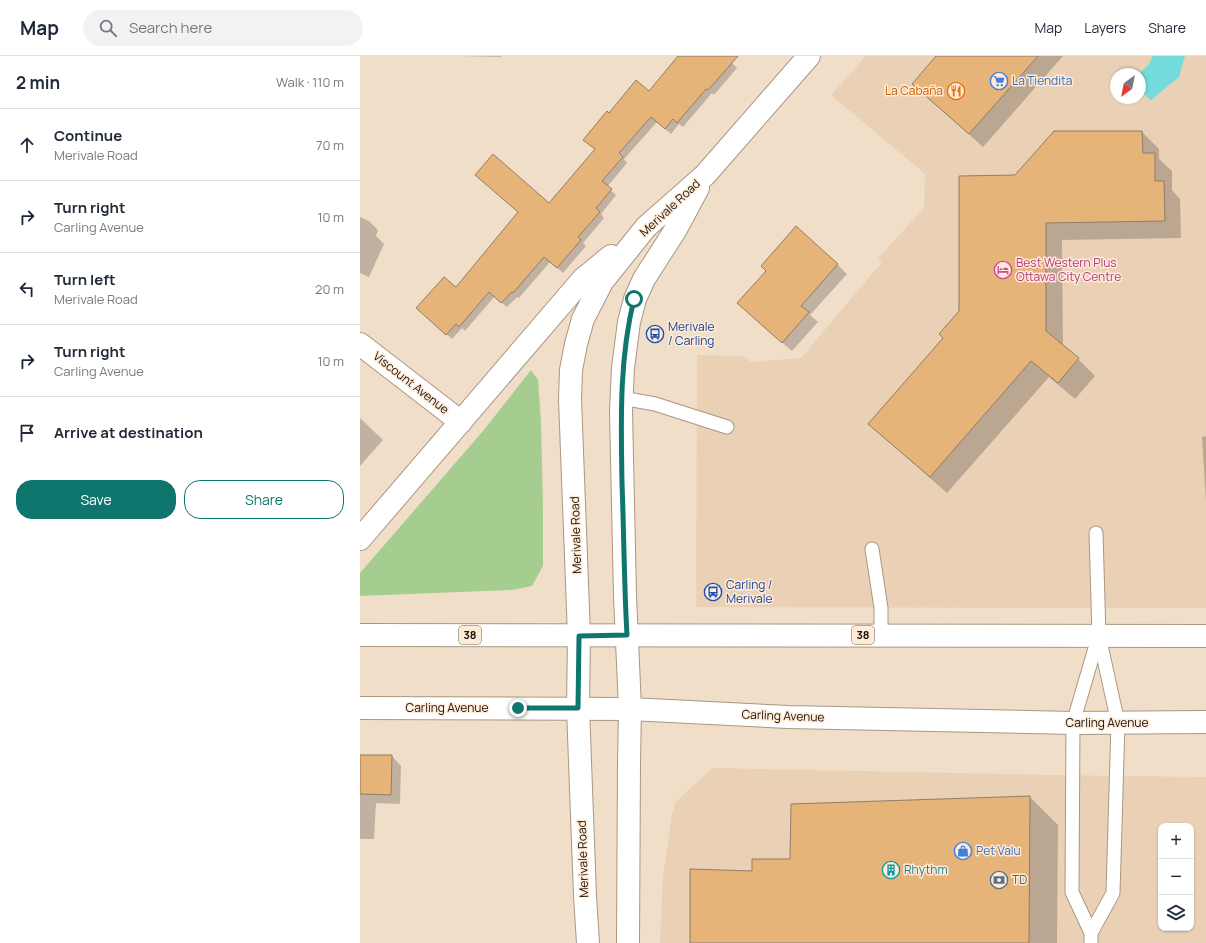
<!DOCTYPE html>
<meta charset="utf-8">
<style>
:root{--surface:#fff;--page:#f2f2f3;--text:#1f2937;--muted:#747a83;--line:#e0e1e3;--accent:#0f766e}
body{margin:0;font-family:Manrope,sans-serif;background:var(--page);color:var(--text)}
.controls{position:absolute;right:12px;bottom:12px;display:grid;overflow:hidden;border-radius:8px;box-shadow:0 1px 3px #0004}
.controls button{width:36px;height:36px;display:grid;place-items:center;padding:0;border:0;border-bottom:1px solid var(--line);background:var(--surface);color:var(--text);font:20px sans-serif}
.compass{position:absolute;left:750px;top:12px;width:36px;height:36px;border-radius:50%;background:var(--surface);box-shadow:0 1px 3px #0004;rotate:212deg}
.stop{position:absolute;width:12px;height:12px;margin:-9px;border:3px solid #0f766e;border-radius:50%;background:#fff}
.stop.end{background:#0f766e;border-color:#fff;box-shadow:0 1px 4px #0008}
.list{margin:0;padding:0;list-style:none}
h2{display:flex;justify-content:space-between;align-items:center;height:52px;margin:0;padding:0 16px;font-size:17px}
h2 small{font-size:13px;font-weight:400;color:var(--muted)}
.list li{display:grid;grid-template-columns:26px 1fr auto;gap:12px;align-items:center;box-sizing:border-box;height:72px;padding:0 16px;border-top:1px solid var(--line)}
.list b{display:block;font-size:15px;white-space:nowrap}
.list p{margin:0;font-size:13px;white-space:nowrap;color:var(--muted)}
.list em{font-size:13px;font-style:normal;color:var(--muted)}
.actions{display:flex;gap:8px;padding:12px 16px}
.actions a{flex:1;padding:9px 0;border:1px solid var(--accent);border-radius:16px;text-align:center;font-size:14px;color:var(--accent)}
.actions .main{background:var(--accent);color:#fff}
.icon{flex:none;width:22px;height:22px;fill:none;stroke:currentColor;stroke-width:2;stroke-linecap:round;stroke-linejoin:round}
.map{position:relative;flex:none;width:846px;height:887px;overflow:hidden}
header{display:flex;align-items:center;gap:24px;box-sizing:border-box;height:56px;padding:0 20px;background:var(--surface);border-bottom:1px solid var(--line)}
header strong{font-size:19px}
nav{display:flex;gap:22px;margin-inline-start:auto;font-size:14px}
.search{width:280px;height:36px;background:var(--page);display:flex;align-items:center;gap:10px;box-sizing:border-box;padding:0 14px;border-radius:22px;color:var(--muted);font-size:15px}
main{display:flex}
aside{flex:1;background:var(--surface)}
.map>svg:first-child{display:block}
.built{fill:#ead1b6;fill-rule:evenodd}
.green{fill:#a6cd90}
.water{fill:#74dbdd}
.shadow{fill:#0003}
.building{fill:#e6b378;stroke:#8f7d6a}
.lines{fill:none;stroke-linecap:round;stroke-linejoin:round}
.service-casing{stroke:#a99783;stroke-width:15}
.minor-casing{stroke:#a99783;stroke-width:24}
.secondary-casing{stroke:#a99783;stroke-width:24}
.primary-casing{stroke:#a99783;stroke-width:24}
.service{stroke:#fff;stroke-width:13}
.minor{stroke:#fff;stroke-width:22}
.secondary{stroke:#fff;stroke-width:22}
.primary{stroke:#fff;stroke-width:22}
.route{stroke:#0f766e;stroke-width:5}
.labels{text-anchor:middle;stroke-width:3;stroke-linejoin:round;paint-order:stroke}
.shield{fill:#ffebd6;stroke:#5e5348;stroke-width:1}
.shield-label{font-size:11px;font-weight:bold;fill:#19120b}
.shop-label{font-size:12px;fill:#366cbe;stroke:#ffebd6;text-anchor:start}
.food-label{font-size:12px;fill:#c56008;stroke:#ffebd6;text-anchor:end}
.street-label{font-size:12px;fill:#19120b;stroke:#ffebd6}
.hotel-label{font-size:12px;fill:#b23c85;stroke:#ffebd6;text-anchor:start}
.transit-label{font-size:12px;fill:#164399;stroke:#ffebd6;text-anchor:start}
.culture-label{font-size:12px;fill:#0d838f;stroke:#ffebd6;text-anchor:start}
.service-label{font-size:12px;fill:#4e5e75;stroke:#ffebd6;text-anchor:start}
</style>
<header>
<strong>Map</strong>
<div class="search"><svg class="icon" aria-label="search" viewBox="0 0 24 24"><circle cx="10" cy="10" r="6"/><path d="M15 15l6 6"/></svg>Search here</div>
<nav><a>Map</a><a>Layers</a><a>Share</a></nav>
</header>
<main>
<aside>
<h2>2 min<small>Walk · 110 m</small></h2>
<ul class="list">
<li><svg class="icon" aria-label="ahead" viewBox="0 0 24 24"><path d="M12 20V5M6 11l6-6 6 6"/></svg><div><b>Continue</b><p>Merivale Road</p></div><em>70 m</em></li>
<li><svg class="icon" aria-label="right" viewBox="0 0 24 24"><path d="M7 20v-9h11M14 6l5 5-5 5"/></svg><div><b>Turn right</b><p>Carling Avenue</p></div><em>10 m</em></li>
<li><svg class="icon" aria-label="left" viewBox="0 0 24 24"><path d="M17 20v-9H6M10 6l-5 5 5 5"/></svg><div><b>Turn left</b><p>Merivale Road</p></div><em>20 m</em></li>
<li><svg class="icon" aria-label="right" viewBox="0 0 24 24"><path d="M7 20v-9h11M14 6l5 5-5 5"/></svg><div><b>Turn right</b><p>Carling Avenue</p></div><em>10 m</em></li>
<li><svg class="icon" aria-label="arrive" viewBox="0 0 24 24"><path d="M6 21V4h12l-3 4 3 4H6"/></svg><div><b>Arrive at destination</b></div></li>
</ul>
<div class="actions"><a class="main">Save</a><a>Share</a></div>
</aside>
<div class="map">
<svg width="846" height="887" viewBox="0 0 846 887">
<rect width="100%" height="100%" fill="#f1dec9"/>
<path class="built" d="M506,0H846V552L336,551L337,299L384,300L391,306L441,302L522,206L518,202L564,152L565,118L471,39ZM756,18H780V42H756Z
M353,712L688,719L846,721V887H300L303,820L312,758L316,746L328,734ZM801,770H831V872H801Z"/>
<path class="green" d="M171,314L178,324L181,366L183,452V510L172,530L152,534L0,540V517L123,375Z"/>
<path class="water" d="M793,0H825L819,21L791,44L780,35V18H779L789,8Z"/>
<path class="shadow" d="M99,0H141L142,1Z
M320,0H365L377,12L354,39L352,37L323,71L319,68L311,78L297,66L264,103L267,107L247,131L256,139L241,158L244,162L223,187L226,190L203,217L190,206L159,242L157,241L147,251L134,241L105,275L102,272L92,283L63,257L96,233L189,148L236,94L229,89L249,58L289,36Z
M578,0H703L623,91L567,41L553,28Z
M782,76L799,93V103L812,115V134L820,143L821,182L702,184L703,290L718,303L735,320L715,343L689,321L587,437L527,384L510,367L585,282L600,255L655,120Z
M0,161L9,165L18,174L16,180L24,188L9,221L0,217Z
M477,208L487,218L450,259L458,266L432,295L388,257L407,215Z
M0,362L23,384L0,410Z
M846,380V445L842,381Z
M0,700H32L41,710L40,748L16,747L14,783H0Z
M670,741L698,769L697,887H330L393,816L431,804Z"/>
<path class="building" d="M318,0H378L350,32L348,34L346,33L317,67L313,63L305,73L291,61L259,97L263,101L242,125L252,133L236,152L240,156L218,181L221,184L197,212L184,201L153,237L152,236L141,247L129,236L99,271L96,268L86,279L56,252L84,221L96,231L158,156L115,119L133,98L189,147L235,93L223,84L247,55L249,57L276,24L289,35Z
M576,0H678L609,78L552,28Z
M694,75H782L783,97H795V125H804L805,165L686,167V275L719,302L698,327L671,305L570,421L508,368L583,282L579,278L599,255V120L655,119Z
M436,170L478,208L441,250L449,256L422,287L377,247L406,215L401,210Z
M0,699H32L31,739L0,738Z
M670,740L669,887H330V813L392,815V803H430L431,748Z"/>
<g class="lines">
<defs>
<path id="service" d="M262,342L295,348L367,371
M512,493L521,552V579
M731,877L753,837L758,667L739,580L736,477
M731,887V877L712,836L713,667L738,582"/>
<path id="minor" d="M0,288L101,366"/>
<path id="secondary" d="M0,483L223,223L251,200
M228,887L225,840L218,652L219,580L210,343L211,314L216,288L223,263L242,226L286,171L345,119L449,0
M268,887L269,707L270,653L265,540L261,355L263,312L269,266L275,243L284,223L316,173L338,132"/>
<path id="primary" d="M0,579L846,580
M0,652L270,653L428,661L713,667L846,666"/>
</defs>
<use href="#service" class="service-casing"/>
<use href="#minor" class="minor-casing"/>
<use href="#secondary" class="secondary-casing"/>
<use href="#primary" class="primary-casing"/>
<use href="#service" class="service"/>
<use href="#minor" class="minor"/>
<use href="#secondary" class="secondary"/>
<use href="#primary" class="primary"/>
</g>
<g class="lines">
<path class="route" d="M158,652H218L219,580L267,579C264,528 264,478 262,427C261,366 259,304 274,243"/>
</g>
<defs>
<symbol id="supermarket-ring" viewBox="-11 -11 22 22"><circle r="9.5" fill="#ffebd6" stroke="#3f7fe0" stroke-width="1.5"/><path d="M-6-5.5h2.5l.6 2H6L4.5 2H-2.5L-4.4-4H-6ZM-1.5 3.2a1.3 1.3 0 1 0 .1 0ZM3 3.2a1.3 1.3 0 1 0 .1 0Z" fill="#3f7fe0"/></symbol>
<symbol id="restaurant-ring" viewBox="-11 -11 22 22"><circle r="9.5" fill="#ffebd6" stroke="#e8710a" stroke-width="1.5"/><path d="M-5-6h1v4h1v-4h1v4h1v-4h1v5L-1.5 .5V6h-2V.5L-5-1ZM5-6V6H3V1.5H1.5Q1.5-4 5-6Z" fill="#e8710a"/></symbol>
<symbol id="hotel-ring" viewBox="-11 -11 22 22"><circle r="9.5" fill="#ffebd6" stroke="#d1479c" stroke-width="1.5"/><path d="M-6-4.5h1.5V1H6V5H4.5V3h-9V5H-6ZM-4 0a1.8 1.8 0 1 1 3.6 0ZM.5 0V-2.5h3Q6-2.5 6 0Z" fill="#d1479c"/></symbol>
<symbol id="bus-ring" viewBox="-11 -11 22 22"><circle r="9.5" fill="#ffebd6" stroke="#1a4fb4" stroke-width="1.5"/><path d="M-5-6H5V4H4V6H2V4H-2V6H-4V4H-5ZM-3.5-4V0h7V-4ZM-3.5 1.2v1.5H-2V1.2ZM2 1.2v1.5H3.5V1.2Z" fill="#1a4fb4"/></symbol>
<symbol id="shop-ring" viewBox="-11 -11 22 22"><circle r="9.5" fill="#ffebd6" stroke="#3f7fe0" stroke-width="1.5"/><path d="M-5-2.5h2.3a2.7 3.5 0 0 1 5.4 0H5L5.5 6h-11ZM-1.5-2.5h3a1.5 2.3 0 0 0-3 0Z" fill="#3f7fe0"/></symbol>
<symbol id="building-ring" viewBox="-11 -11 22 22"><circle r="9.5" fill="#ffebd6" stroke="#0f9aa8" stroke-width="1.5"/><path d="M-4-6H4V6H1V3H-1V6H-4ZM-2.5-4.3h1.7v1.8h-1.7ZM.8-4.3h1.7v1.8H.8ZM-2.5-1h1.7V.8h-1.7ZM.8-1h1.7V.8H.8Z" fill="#0f9aa8"/></symbol>
<symbol id="bank-ring" viewBox="-11 -11 22 22"><circle r="9.5" fill="#ffebd6" stroke="#5c6f8a" stroke-width="1.5"/><path d="M-6-4H6V4H-6ZM0-2.3a2.3 2.3 0 1 0 0 4.6a2.3 2.3 0 1 0 0-4.6Z" fill="#5c6f8a"/></symbol>
</defs>
<g fill-rule="evenodd">
<use href="#supermarket-ring" x="629" y="15" width="20" height="20"/>
<use href="#restaurant-ring" x="586" y="25" width="20" height="20"/>
<use href="#hotel-ring" x="633" y="204" width="20" height="20"/>
<use href="#bus-ring" x="285" y="268" width="20" height="20"/>
<use href="#bus-ring" x="343" y="526" width="20" height="20"/>
<use href="#shop-ring" x="593" y="785" width="20" height="20"/>
<use href="#building-ring" x="521" y="804" width="20" height="20"/>
<use href="#bank-ring" x="629" y="814" width="20" height="20"/>
</g>
<g class="labels">
<g class="shield">
<rect x="99" y="570" width="22" height="18" rx="3"/>
<rect x="492" y="570" width="22" height="18" rx="3"/>
</g>
<g class="shield-label">
<text x="110" y="583">38</text>
<text x="503" y="583">38</text>
</g>
<g class="shop-label">
<text x="652" y="29">La Tiendita</text>
<text x="616" y="799">Pet Valu</text>
</g>
<g class="food-label">
<text x="583" y="39">La Cabaña</text>
</g>
<g class="street-label">
<text transform="translate(310 152) rotate(-43)" y="4">Merivale Road</text>
<text transform="translate(51 327) rotate(38)" y="4">Viscount Avenue</text>
<text transform="translate(216 479) rotate(-92)" y="4">Merivale Road</text>
<text x="87" y="656">Carling Avenue</text>
<text transform="translate(423 660) rotate(2)" y="4">Carling Avenue</text>
<text x="747" y="671">Carling Avenue</text>
<text transform="translate(223 803) rotate(-92)" y="4">Merivale Road</text>
</g>
<g class="hotel-label">
<text x="656" y="211">Best Western Plus<tspan x="656" dy="14">Ottawa City Centre</tspan></text>
</g>
<g class="transit-label">
<text x="308" y="275">Merivale<tspan x="308" dy="14">/ Carling</tspan></text>
<text x="366" y="533">Carling /<tspan x="366" dy="14">Merivale</tspan></text>
</g>
<g class="culture-label">
<text x="544" y="818">Rhythm</text>
</g>
<g class="service-label">
<text x="652" y="828">TD</text>
</g>
</g>
</svg>
<div class="controls">
<button>+</button>
<button>−</button>
<button><svg class="icon" aria-label="layers" viewBox="0 0 24 24"><path d="M12 4l9 5-9 5-9-5zM3 14l9 5 9-5"/></svg></button>
</div>
<svg class="compass" viewBox="-18 -18 36 36"><path d="M0-13l5 13h-10z" fill="#e53935"/><path d="M0 13l5-13h-10z" fill="#747a83"/></svg>
<div class="stop" style="left:274px;top:243px"></div>
<div class="stop end" style="left:158px;top:652px"></div>
</div>
</main>
